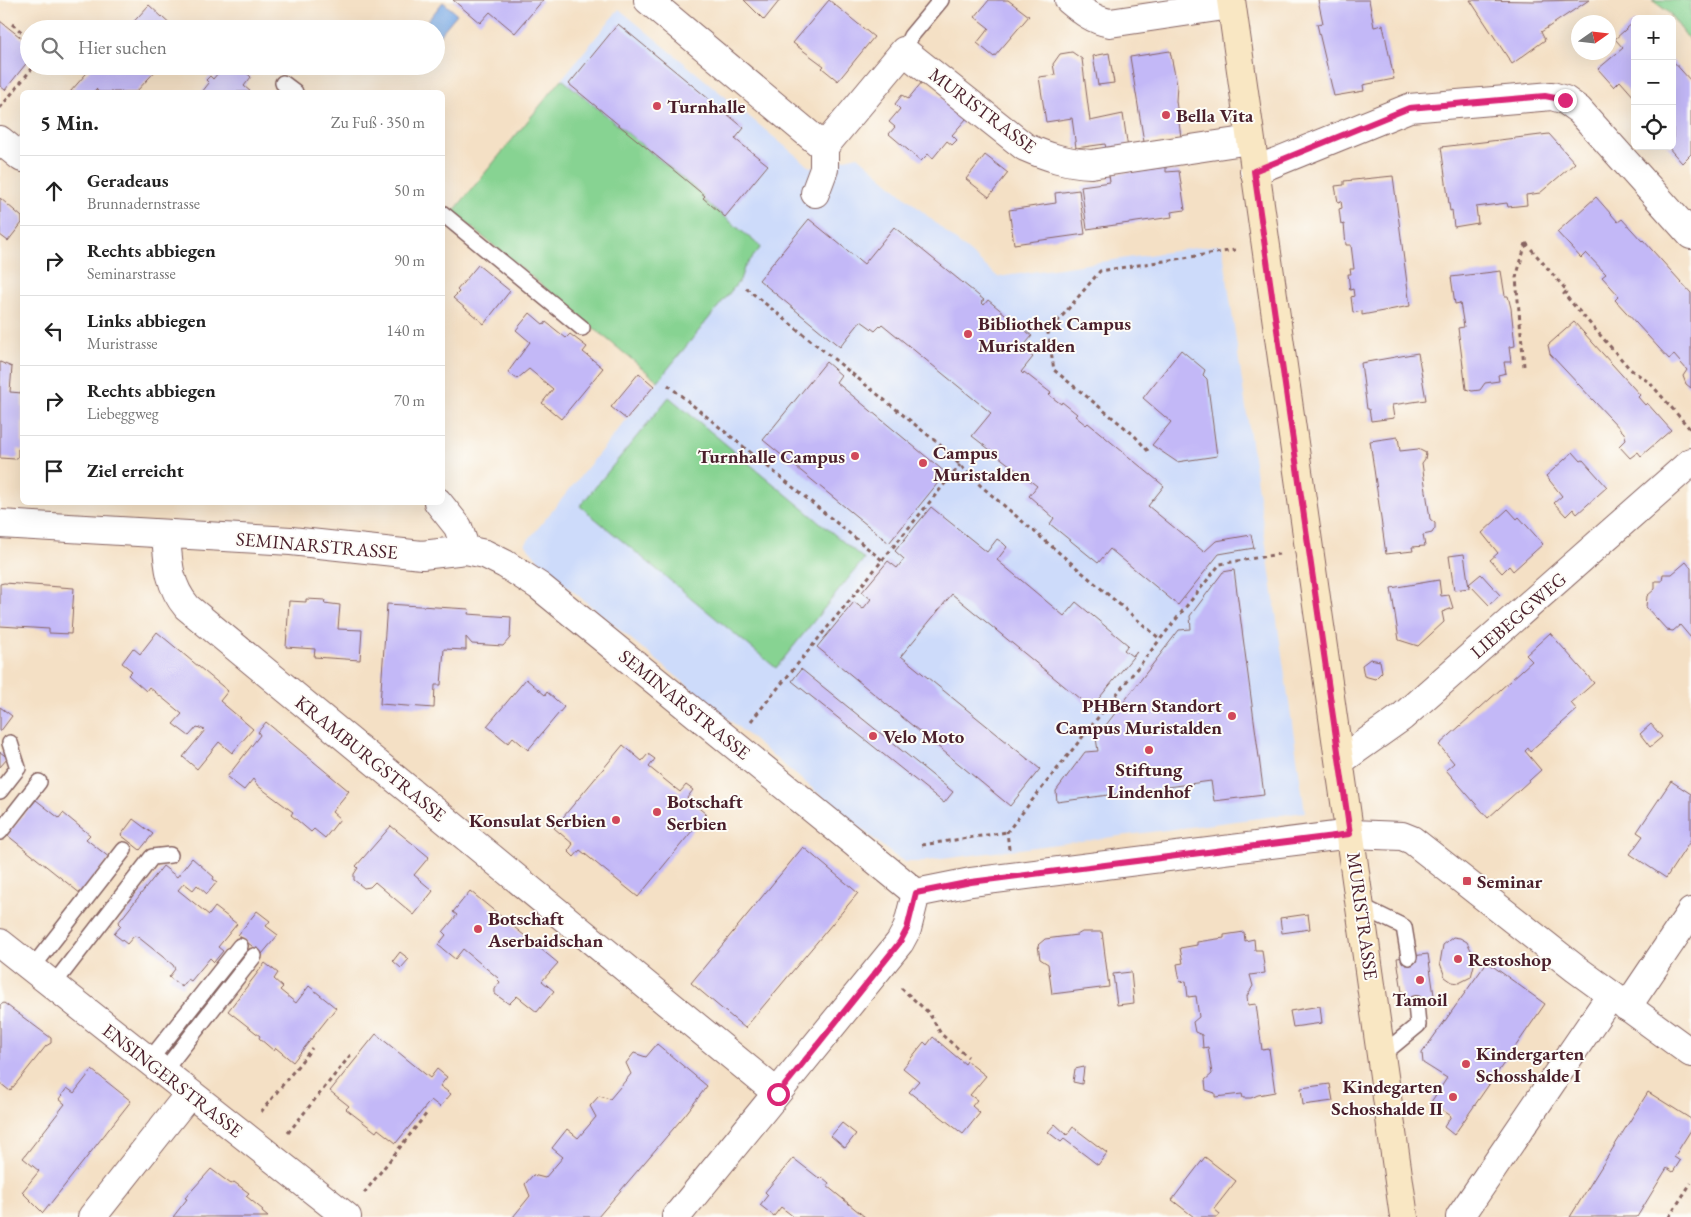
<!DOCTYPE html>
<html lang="de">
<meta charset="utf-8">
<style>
:root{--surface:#fff;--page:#f2f2f2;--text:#222;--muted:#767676;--line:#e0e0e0}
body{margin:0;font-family:"EB Garamond",serif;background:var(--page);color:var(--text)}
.controls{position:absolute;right:15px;top:15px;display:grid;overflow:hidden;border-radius:8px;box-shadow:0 5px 20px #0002}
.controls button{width:45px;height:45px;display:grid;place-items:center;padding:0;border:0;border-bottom:1px solid var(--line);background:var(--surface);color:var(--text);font:25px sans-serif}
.compass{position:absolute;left:1571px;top:15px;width:45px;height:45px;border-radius:50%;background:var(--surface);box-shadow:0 5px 20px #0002;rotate:76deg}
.stop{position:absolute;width:15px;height:15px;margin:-11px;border:4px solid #db2777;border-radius:50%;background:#fff}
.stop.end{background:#db2777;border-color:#fff;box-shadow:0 1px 5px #0008}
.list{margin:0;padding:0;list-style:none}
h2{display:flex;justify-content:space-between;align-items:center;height:65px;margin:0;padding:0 20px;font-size:21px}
h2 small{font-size:16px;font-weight:400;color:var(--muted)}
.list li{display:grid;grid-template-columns:32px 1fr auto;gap:15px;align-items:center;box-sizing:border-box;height:70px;padding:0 20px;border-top:1px solid var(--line)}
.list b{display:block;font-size:19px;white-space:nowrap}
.list p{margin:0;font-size:16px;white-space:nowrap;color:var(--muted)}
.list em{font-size:16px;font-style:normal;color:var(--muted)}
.icon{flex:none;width:28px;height:28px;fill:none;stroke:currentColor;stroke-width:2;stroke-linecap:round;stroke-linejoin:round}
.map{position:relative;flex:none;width:1691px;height:1217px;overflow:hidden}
.search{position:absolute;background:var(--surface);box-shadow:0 5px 20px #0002;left:20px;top:20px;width:425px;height:55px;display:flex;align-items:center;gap:12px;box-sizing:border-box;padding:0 18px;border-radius:28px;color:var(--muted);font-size:19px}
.panel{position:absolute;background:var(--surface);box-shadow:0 5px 20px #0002;left:20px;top:90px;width:425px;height:415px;border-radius:8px}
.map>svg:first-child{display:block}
.built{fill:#cddbfa}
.green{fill:#87d392;stroke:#68795e}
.water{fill:#7aaae5;stroke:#626488}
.building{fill:#c3b8f7}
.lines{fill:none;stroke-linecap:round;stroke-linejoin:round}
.service-casing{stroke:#866361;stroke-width:18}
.minor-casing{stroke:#866361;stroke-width:30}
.tertiary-casing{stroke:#866361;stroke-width:30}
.secondary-casing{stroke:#866361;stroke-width:30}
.path{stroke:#866361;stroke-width:3;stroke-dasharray:4 4;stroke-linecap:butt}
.service{stroke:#fff;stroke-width:15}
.minor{stroke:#fff;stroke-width:28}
.tertiary{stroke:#fff;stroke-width:28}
.secondary{stroke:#f9e7c3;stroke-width:28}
.route{stroke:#db2777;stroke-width:6}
.poi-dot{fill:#d1495b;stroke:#fdfcf7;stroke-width:2}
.labels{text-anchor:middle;stroke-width:4;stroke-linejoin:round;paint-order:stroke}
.poi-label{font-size:19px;font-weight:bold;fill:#4a1f2b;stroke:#fdfcf7;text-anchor:start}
.street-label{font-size:19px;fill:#4a1f2b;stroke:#fdfcf7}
</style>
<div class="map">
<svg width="1691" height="1217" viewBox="0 0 1691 1217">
<rect width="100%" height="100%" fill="#fdfcf7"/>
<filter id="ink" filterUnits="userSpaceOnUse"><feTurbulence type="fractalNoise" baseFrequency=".02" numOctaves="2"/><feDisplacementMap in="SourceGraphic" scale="10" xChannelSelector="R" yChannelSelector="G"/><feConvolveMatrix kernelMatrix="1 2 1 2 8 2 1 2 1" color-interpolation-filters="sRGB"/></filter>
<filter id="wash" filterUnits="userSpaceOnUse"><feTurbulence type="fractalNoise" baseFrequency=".0096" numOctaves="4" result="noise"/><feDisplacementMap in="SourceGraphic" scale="20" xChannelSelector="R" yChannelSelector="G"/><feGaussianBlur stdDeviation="1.12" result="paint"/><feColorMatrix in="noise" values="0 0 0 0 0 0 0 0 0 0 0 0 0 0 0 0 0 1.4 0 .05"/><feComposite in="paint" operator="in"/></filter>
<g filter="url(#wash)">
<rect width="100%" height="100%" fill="#f4e0c5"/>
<path class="built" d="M619,9L810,167L858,156L998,277L1222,244L1305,812L919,862H905L892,854L546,569L525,544L658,381L453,212Z"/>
<path class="green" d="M1652,0H1691V42L1668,12Z
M562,79L704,196L703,199L761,247L744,268L740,280L658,381L453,212Z
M669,397L864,559L776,668L580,506Z"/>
<path class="water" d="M443,2L457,14L436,39V29H421Z"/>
<g id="blocks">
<path class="building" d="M453,0H543L515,33L490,12L480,23Z
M744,0H780L764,20Z
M829,0L874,37L838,81L822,68L824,66L793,43Z
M989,0H1008L1029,16L994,57L977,43L989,28L975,17Z
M1318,0H1369L1374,27L1383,25L1394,79L1363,85L1364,91L1334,96L1317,24L1323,23Z
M1470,0L1533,1L1589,0L1541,32L1545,40L1512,64Z
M149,5L175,29H127Z
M0,21L29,44V60L5,90L0,86Z
M1635,21V98L1620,81L1614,87L1598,69L1623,48L1615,39Z
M618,24L744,128L735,139L768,165L725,217L703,198L705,196L569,84Z
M1170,51L1177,85L1176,101L1181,137L1144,142L1130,57Z
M1072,52L1082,59L1090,121L1123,114L1128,149L1107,152L1105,144L1076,148L1072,118L1046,122L1039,77L1055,75L1053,64L1060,54Z
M1109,53L1114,83L1098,85L1093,56Z
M1672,60L1691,81V154L1682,163L1667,146H1672L1673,141Z
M93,66H160L136,92H99L96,89L93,92H70Z
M224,66H228L233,70L239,66L251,77L244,86L251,92H202L209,83L206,80L210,76L213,79Z
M922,82L967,118L952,135L957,140L952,145L947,141L933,158L928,154L921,161L889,134L895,127L889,122L900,109L895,104L902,95L908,99Z
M1549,134L1575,163L1540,193L1526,195L1527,205L1508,207L1507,203L1476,207L1478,223L1454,227L1452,210L1450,211L1441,147Z
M985,155L1008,173L989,197L966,179Z
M1166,167V172L1179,171L1185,210L1171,212L1172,217L1087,229L1081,186L1110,182L1109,175Z
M1393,176L1410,306L1362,315V311L1353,313L1351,297L1354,296L1353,289L1350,290L1348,274H1351L1350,269H1354L1351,245H1346L1344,224L1341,225L1339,209L1342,208L1341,201L1338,202L1335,186L1344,185V181Z
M1079,190L1085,234L1014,244L1009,210L1056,203L1055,193Z
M1596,197L1618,222L1622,219L1642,241L1643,240L1691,293V388L1686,384L1683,376L1687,370L1674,355L1669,359L1615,300L1619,296L1602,277L1606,274L1586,253L1581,258L1557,232Z
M0,198L22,217V223L8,241L0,235Z
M809,219L864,264L894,227L984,300L981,302L984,305L988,300L1032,336L1022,348L1033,357L1021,372L1023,374L1024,372L1051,393L1049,395L1061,404L1062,402L1077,414L1075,416L1086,425L1088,423L1164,486L1148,506L1204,552L1216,541L1251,535L1254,548L1219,554L1178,605L1110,549L1098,563L1050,524L1054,518L1029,496L1037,486L972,436L991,413L882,324L875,331L861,321L840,347L759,280Z
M478,265L510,291L484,324L453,298L459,292L457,290Z
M1501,271L1505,296H1508L1511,308L1515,346L1509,347L1511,362H1504L1506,373L1498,375L1499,381L1485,383L1480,390L1472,391L1466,389L1458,328L1464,327L1460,303L1455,304L1451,277Z
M530,313L544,325L546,322L566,338L570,334L587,347L583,352L603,368L561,419L542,403L553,389L529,369L517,379L508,372L530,342L516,330Z
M1574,322L1640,395L1638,397L1645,405L1647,403L1671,430L1641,456L1638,452L1630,458L1619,446L1626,439L1624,433L1550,354L1548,345Z
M1181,350L1205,370L1203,375L1207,379L1217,456L1177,462L1152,445L1171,422L1143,398Z
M1418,353L1426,400L1392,405L1394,418L1371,421L1369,409H1367L1361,363Z
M0,362L12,367L10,392L22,393V450L18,449V457L15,459L0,458Z
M826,362L841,375L836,382L946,473L889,543L763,440Z
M639,373L654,386L626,419L611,407Z
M1398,437L1400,451L1418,449L1426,453L1425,459L1422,463L1430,519L1435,523V528L1432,533L1423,535L1425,546L1412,547L1413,551L1386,554L1370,441Z
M1573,452L1581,461L1583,460L1607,487L1577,514L1573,509L1566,516L1554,503L1562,496L1546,476Z
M931,507L987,552L997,539L1003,543L1007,547L997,560L1064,616L1076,602L1128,645L1124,650L1132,656L1137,652L1091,708L952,594L901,656L1040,769L1010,806L817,647L854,602L863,609L871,599L862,592L888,561L897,568L904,559L895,551Z
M1508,509L1517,519L1519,517L1543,544L1513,571L1509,566L1502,573L1490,560L1498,553L1482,533Z
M1464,554L1469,588L1454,590L1449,556Z
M1686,562L1691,568V638L1680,625L1673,631L1667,630L1646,607L1647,596L1655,589V581H1662L1663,574H1672Z
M1234,570L1264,795L1214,801L1211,781L1057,802L1056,791L1085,752L1098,751L1096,738L1179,630L1191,629L1190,616L1223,572Z
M1481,574L1500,595L1489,605L1469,584Z
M1439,580L1441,596L1449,595L1453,608L1442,612L1444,622L1418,646L1399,640L1391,588Z
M4,583L74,588L71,634L49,633V629L0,626V584Z
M306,599L325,600L324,603L340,605L338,629L362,630L360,660L314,657L315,649L286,647L289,601L306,602Z
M387,604L469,609L468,614L511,617L510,638L503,646L472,644L466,637V650L444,649L441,685H435L434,708L380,704Z
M157,632L228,691L220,701L253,729L232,753L219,742L197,769L183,757L205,730L197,727L189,736L173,724L182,714L149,687L146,691L128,675L132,671L122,663L133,648L140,654Z
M1550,633L1594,683L1571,703L1577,710L1530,751L1528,748L1525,751L1541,770L1488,818L1446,770L1454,763L1439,745L1532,661L1526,655Z
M1370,659L1380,661L1382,672L1375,679L1364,676L1362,665Z
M801,669L953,792L944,803L792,681Z
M526,679L545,695L547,692L564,707L528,750L513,737L508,743L487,726Z
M0,707L12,716L0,732Z
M266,722L349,791L332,812L340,819L325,838L314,829L311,832L291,815L293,812L258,786L253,779L244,790L227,777L260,735L258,732Z
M1651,724L1662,737L1650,747L1640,734Z
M623,745L642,761L648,754L655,759L649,767L680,792L686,785L693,790L687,798L706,814L638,897L580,850L574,857L568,851L573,844L554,828Z
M0,752L8,758L0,767Z
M1671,781L1691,794V840L1666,878L1630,854L1643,836L1637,832Z
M36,800L59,818L63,813L90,835L86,839L110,858L81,894L7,835Z
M133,819L153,834L140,850L121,835Z
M391,826L429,857L414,875L433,891L414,915L375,882L370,887L364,888L354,880V874L358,868L356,866Z
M803,847L858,893L745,1028L691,983Z
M192,858L214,877L213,879L217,882L207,894L197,885L193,890L184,883L178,890L209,915L215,907L237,924L218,947L223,951L214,962L210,958L191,981L188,979L182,987L169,977L175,969L173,965L138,937L134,936L127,944L114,934L121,926L118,923L163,866L177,877Z
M470,891L558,963L542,981L554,991L537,1012L517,996L509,1004L495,994V989L500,982L497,979L498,978L463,949L455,959L438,945L446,935L443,932L457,915L453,912Z
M257,911L270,921L266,926L278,935L262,954L238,935Z
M1308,914L1310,929L1282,933L1280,918Z
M1082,932H1102L1109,987L1052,994L1048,964L1040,959L1038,945L1045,939L1077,935Z
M1244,932L1245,941L1254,939L1255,950H1262L1265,973L1250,975L1253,986L1247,996L1248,1005L1256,1004L1262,1050L1269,1049L1275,1092L1258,1095L1251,1098H1243L1242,1094L1215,1097V1093L1206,1090L1205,1080L1212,1074L1208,1047L1203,1048L1202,1035L1195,1032L1193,1022L1199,1017L1196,996L1188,997L1186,981L1180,982L1177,964L1183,963L1180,948L1197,945V942L1224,938V935Z
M1453,937L1460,938L1467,942L1474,956V965L1471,977L1459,983L1452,982L1445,977L1440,963L1443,945Z
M400,952L409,959L401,968L393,961Z
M1428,954L1435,1002L1404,1006L1397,958Z
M1487,962L1545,1004L1454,1135L1444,1127L1451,1116L1431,1102L1447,1078L1423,1063L1422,1053Z
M265,963L278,973L274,979L283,987L280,990L296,1003L309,986L336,1008L293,1062L276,1048L274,1051L259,1038L260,1036L228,1011Z
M1131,972L1134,1003L1117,1005L1113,974Z
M4,1003L51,1038V1043L46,1046L10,1091L0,1083V1005Z
M1320,1006L1322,1023L1293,1027L1290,1011Z
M376,1034L430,1078L437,1069L447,1077L440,1086L451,1094L440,1107L431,1100L396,1143L378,1129L376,1132L346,1109L349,1106L330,1091Z
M933,1037L965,1064L967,1061L986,1076L970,1095L977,1100L972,1106L980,1113L963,1134L909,1092L919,1081L903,1068L924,1042L927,1045Z
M657,1044L707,1086L685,1115L598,1217H513L530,1196L525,1184L533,1175L545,1178L563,1157L552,1148L567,1129L578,1138L596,1117L590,1106L599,1096L610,1099L631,1074L626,1063L634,1053L646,1057Z
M1084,1067L1082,1084L1073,1082L1075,1069Z
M92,1070L131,1101L43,1213L22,1192L39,1171L23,1158L65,1104L59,1099L67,1088L74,1093Z
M1330,1084L1333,1101L1303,1105L1301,1088Z
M1648,1092L1691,1119V1130L1674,1157L1680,1161L1673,1172L1667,1168L1637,1217H1570Z
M842,1123L856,1134L845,1148L831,1136Z
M1055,1124L1067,1135L1073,1127L1107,1153L1098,1165L1064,1139L1061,1142L1048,1132Z
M1205,1157L1236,1181L1214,1209L1220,1214L1218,1217H1194L1172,1200Z
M793,1158L820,1179L822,1177L829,1183L827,1186L865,1217H794L781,1207L774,1216L760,1205L768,1195L765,1192Z
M211,1169L231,1184L234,1182L249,1193L246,1196L263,1210L262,1212L268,1217H173L187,1199L185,1198Z"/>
</g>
</g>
<g filter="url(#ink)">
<use href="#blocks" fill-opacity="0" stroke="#866361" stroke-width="1"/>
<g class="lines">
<defs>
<path id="service" d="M904,51L911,36L941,0
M283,83L295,92
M442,213L582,328
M0,791L18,768L10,743
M0,832L39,782
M1361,906L1404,927L1409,957
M32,968L124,850
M53,985L152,857L170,855
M1383,1054L1418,1025L1416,1004
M149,1061L240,946
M163,1072L254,956"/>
<path id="minor" d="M648,0L824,147
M1069,0C1082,11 1093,20 1110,23L1231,5
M0,140L22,158
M1254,171L1409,108L1552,96L1565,100L1579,110L1691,235
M815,193L824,169V147L904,51L1025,147C1048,157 1067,163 1091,164L1250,140
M438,502L458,527L466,550
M0,524L291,541L422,555L466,550L485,554L505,564L539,586L916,893
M166,534C168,561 168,585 187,607L777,1093
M1340,761L1402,717L1691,462
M916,893L971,882L1351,834
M0,943L347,1217
M1627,1007L1691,912
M92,1217L190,1093
M676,1217L900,942L907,929L916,893
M1460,1217L1611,995"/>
<path id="tertiary" d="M1351,834L1402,836L1412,840L1576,969L1691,1053"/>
<path id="secondary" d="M1231,0L1404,1217"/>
</defs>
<use href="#service" class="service-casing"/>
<use href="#minor" class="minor-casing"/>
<use href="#tertiary" class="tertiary-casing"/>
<use href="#secondary" class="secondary-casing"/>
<path class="path" d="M12,24L29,38
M0,108L34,66
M1526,243L1567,291L1564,294L1630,369L1650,383L1691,430
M746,288L939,444L981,486L1160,639
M1524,366L1516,278L1526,243
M668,385L882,560
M1148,451L1134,435L1054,370L1048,333L1100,271L1235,250
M751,721L960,465
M922,845L1007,832
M1009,849L1007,832L1220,564L1279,554
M901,988L929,1013L941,1034L968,1057
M261,1112L312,1048
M288,1133L353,1052
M364,1193L427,1113
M1669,1217L1691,1183"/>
<use href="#service" class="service"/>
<use href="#minor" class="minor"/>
<use href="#tertiary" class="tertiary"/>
<use href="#secondary" class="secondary"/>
</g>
</g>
<g class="lines" filter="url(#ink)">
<path class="route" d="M778,1094L900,942L907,929L916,893L971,882L1350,834L1254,171L1409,108L1545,96L1565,100"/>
</g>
<g class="poi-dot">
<circle cx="657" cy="106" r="5"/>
<circle cx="1166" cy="115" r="5"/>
<circle cx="968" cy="334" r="5"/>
<circle cx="855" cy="456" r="5"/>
<circle cx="923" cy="463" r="5"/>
<circle cx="1232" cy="716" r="5"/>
<circle cx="873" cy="736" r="5"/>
<circle cx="1149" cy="750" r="5"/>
<circle cx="657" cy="812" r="5"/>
<circle cx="616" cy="820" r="5"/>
<rect x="1462" y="876" width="10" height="10" rx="2.5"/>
<circle cx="478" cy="929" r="5"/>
<circle cx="1458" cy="959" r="5"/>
<circle cx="1420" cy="980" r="5"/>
<circle cx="1466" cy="1064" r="5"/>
<circle cx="1453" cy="1097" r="5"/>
</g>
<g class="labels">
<g class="poi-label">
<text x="667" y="113">Turnhalle</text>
<text x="1176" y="122">Bella Vita</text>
<text x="978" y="330">Bibliothek Campus<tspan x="978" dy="22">Muristalden</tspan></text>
<text x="933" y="459">Campus<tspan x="933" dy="22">Muristalden</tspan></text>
<text x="845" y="463" text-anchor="end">Turnhalle Campus</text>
<text x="1222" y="712" text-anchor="end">PHBern Standort<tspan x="1222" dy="22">Campus Muristalden</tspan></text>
<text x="883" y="743">Velo Moto</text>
<text x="1149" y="776" text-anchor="middle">Stiftung<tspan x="1149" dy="22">Lindenhof</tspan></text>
<text x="667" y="808">Botschaft<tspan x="667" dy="22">Serbien</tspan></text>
<text x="606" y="827" text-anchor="end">Konsulat Serbien</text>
<text x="1477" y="888">Seminar</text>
<text x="488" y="925">Botschaft<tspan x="488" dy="22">Aserbaidschan</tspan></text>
<text x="1468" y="966">Restoshop</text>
<text x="1420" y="1006" text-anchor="middle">Tamoil</text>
<text x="1476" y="1060">Kindergarten<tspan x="1476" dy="22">Schosshalde I</tspan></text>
<text x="1443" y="1093" text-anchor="end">Kindegarten<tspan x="1443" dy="22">Schosshalde II</tspan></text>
</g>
<g class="street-label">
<text transform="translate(983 110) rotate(37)" y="7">MURISTRASSE</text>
<text transform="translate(317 545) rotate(5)" y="7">SEMINARSTRASSE</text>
<text transform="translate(1518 615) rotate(-41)" y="7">LIEBEGGWEG</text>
<text transform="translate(685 704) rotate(39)" y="7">SEMINARSTRASSE</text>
<text transform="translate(371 758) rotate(39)" y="7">KRAMBURGSTRASSE</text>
<text transform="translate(1363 916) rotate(82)" y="7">MURISTRASSE</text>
<text transform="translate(173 1080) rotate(38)" y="7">ENSINGERSTRASSE</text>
</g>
</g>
</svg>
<div class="controls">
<button>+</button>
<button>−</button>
<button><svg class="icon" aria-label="locate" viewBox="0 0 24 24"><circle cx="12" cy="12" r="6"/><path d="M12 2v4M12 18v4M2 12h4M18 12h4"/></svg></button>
</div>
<svg class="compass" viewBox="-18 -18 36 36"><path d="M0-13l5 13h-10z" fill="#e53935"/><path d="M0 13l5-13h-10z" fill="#767676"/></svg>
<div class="stop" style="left:778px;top:1094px"></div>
<div class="stop end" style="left:1565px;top:100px"></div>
<div class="search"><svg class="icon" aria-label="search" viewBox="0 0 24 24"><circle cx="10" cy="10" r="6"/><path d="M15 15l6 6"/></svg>Hier suchen</div>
<section class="panel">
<h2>5 Min.<small>Zu Fuß · 350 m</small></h2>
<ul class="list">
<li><svg class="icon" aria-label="ahead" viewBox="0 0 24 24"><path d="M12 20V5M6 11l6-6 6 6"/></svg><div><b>Geradeaus</b><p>Brunnadernstrasse</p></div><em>50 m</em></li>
<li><svg class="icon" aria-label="right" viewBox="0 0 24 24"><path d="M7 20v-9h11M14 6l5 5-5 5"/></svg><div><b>Rechts abbiegen</b><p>Seminarstrasse</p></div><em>90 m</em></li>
<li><svg class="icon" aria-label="left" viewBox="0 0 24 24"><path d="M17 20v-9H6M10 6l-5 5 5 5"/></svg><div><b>Links abbiegen</b><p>Muristrasse</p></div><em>140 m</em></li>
<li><svg class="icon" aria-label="right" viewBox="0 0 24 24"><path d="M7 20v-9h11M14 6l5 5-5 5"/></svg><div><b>Rechts abbiegen</b><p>Liebeggweg</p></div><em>70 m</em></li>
<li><svg class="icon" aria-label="arrive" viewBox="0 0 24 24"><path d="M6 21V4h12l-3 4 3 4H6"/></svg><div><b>Ziel erreicht</b></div></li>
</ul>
</section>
</div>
